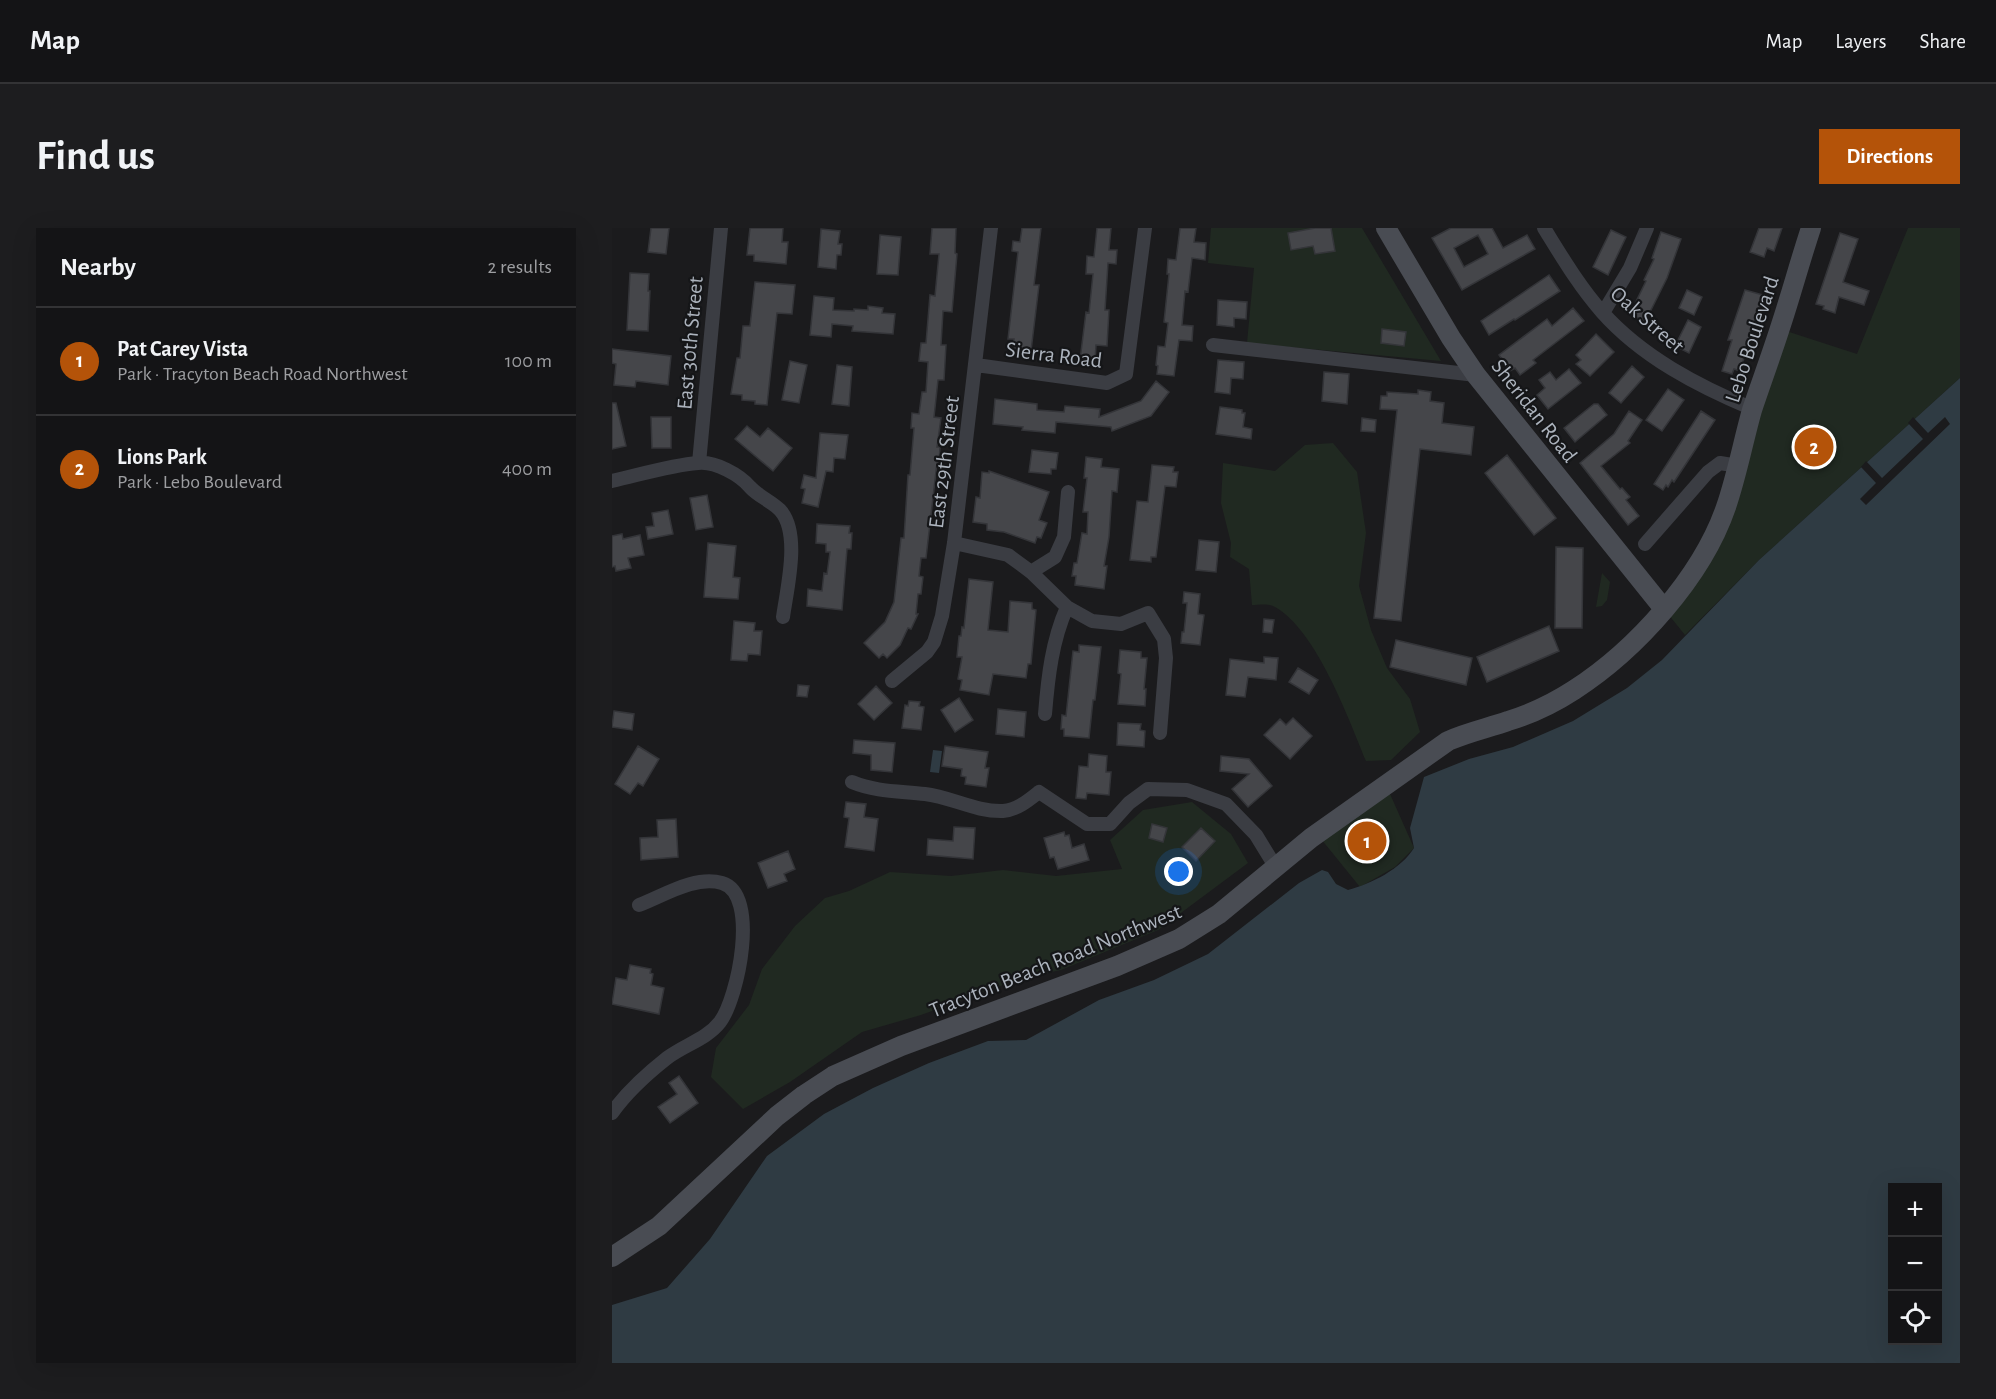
<!DOCTYPE html>
<meta charset="utf-8">
<style>
:root{--surface:#141416;--page:#1d1d1f;--text:#f1f3f6;--muted:#9d9ea1;--line:#333335;--accent:#b45309}
body{margin:0;font-family:"Alegreya Sans",sans-serif;background:var(--page);color:var(--text)}
.controls{position:absolute;right:18px;bottom:18px;display:grid;overflow:hidden;border-radius:0px;box-shadow:0 6px 24px #0002}
.controls button{width:54px;height:54px;display:grid;place-items:center;padding:0;border:0;border-bottom:2px solid var(--line);background:var(--surface);color:var(--text);font:30px sans-serif}
.you{position:absolute;left:567px;top:644px;width:21px;height:21px;margin:-15px;border:4px solid #fff;border-radius:50%;background:#1a73e8;box-shadow:0 0 0 9px #1a73e833}
.badge{display:grid;place-items:center;width:39px;height:39px;border-radius:50%;background:var(--accent);color:#fff;font-size:20px;font-weight:700}
.pin{position:absolute;translate:-50% -50%;border:3px solid #fff;box-shadow:0 2px 6px #0006}
.list{margin:0;padding:0;list-style:none}
h2{display:flex;justify-content:space-between;align-items:center;height:78px;margin:0;padding:0 24px;font-size:26px}
h2 small{font-size:20px;font-weight:400;color:var(--muted)}
.list li{display:grid;grid-template-columns:39px 1fr auto;gap:18px;align-items:center;box-sizing:border-box;height:108px;padding:0 24px;border-top:2px solid var(--line)}
.list b{display:block;font-size:22px;white-space:nowrap}
.list p{margin:0;font-size:20px;white-space:nowrap;color:var(--muted)}
.list em{font-size:20px;font-style:normal;color:var(--muted)}
.icon{flex:none;width:33px;height:33px;fill:none;stroke:currentColor;stroke-width:2;stroke-linecap:round;stroke-linejoin:round}
.map{position:relative;flex:none;width:1348px;height:1135px;overflow:hidden;border-radius:0px}
header{display:flex;align-items:center;gap:36px;box-sizing:border-box;height:84px;padding:0 30px;background:var(--surface);border-bottom:2px solid var(--line)}
header strong{font-size:28px}
nav{display:flex;gap:33px;margin-inline-start:auto;font-size:21px}
.intro{display:flex;align-items:center;justify-content:space-between;box-sizing:border-box;height:144px;padding:0 36px}
h1{margin:0;font-size:42px}
.button{padding:15px 27px;border-radius:0px;background:var(--accent);color:#fff;font-size:21px;font-weight:700}
main{display:flex;gap:36px;padding:0 36px}
aside{flex:1;background:var(--surface);border-radius:0px;box-shadow:0 6px 24px #0002}
.map>svg:first-child{display:block}
.green{fill:#202921}
.water{fill:#2f3b43;fill-rule:evenodd}
.pier{fill:#1b1b1d}
.building{fill:#45464a;stroke:#343539;stroke-width:1.5;fill-rule:evenodd}
.lines{fill:none;stroke-linecap:round;stroke-linejoin:round}
.minor{stroke:#3b3d43;stroke-width:14}
.secondary{stroke:#494c53;stroke-width:20}
.labels{text-anchor:middle;stroke-width:4.5;stroke-linejoin:round;paint-order:stroke}
.street-label{font-size:22px;fill:#acb3bd;stroke:#151618}
</style>
<header>
<strong>Map</strong>
<nav><a>Map</a><a>Layers</a><a>Share</a></nav>
</header>
<div class="intro"><h1>Find us</h1><a class="button">Directions</a></div>
<main>
<aside>
<h2>Nearby<small>2 results</small></h2>
<ul class="list">
<li><span class="badge">1</span><div><b>Pat Carey Vista</b><p>Park · Tracyton Beach Road Northwest</p></div><em>100 m</em></li>
<li><span class="badge">2</span><div><b>Lions Park</b><p>Park · Lebo Boulevard</p></div><em>400 m</em></li>
</ul>
</aside>
<div class="map">
<svg width="1348" height="1135" viewBox="0 0 1348 1135">
<rect width="100%" height="100%" fill="#1b1b1d"/>
<path class="green" d="M599,0H750L829,133L635,115L642,40L596,35Z
M1296,0H1348V150L1147,332L1073,407L1052,381L1082,344L1168,101L1245,126Z
M721,215L745,244L754,305L747,358L759,402L775,440L798,471L808,504L779,532L754,533C736,489 704,402 663,379C656,375 647,377 640,377L637,341L618,329L619,315L609,275L611,235L663,243L693,217Z
M990,345L998,354L995,372L990,378L984,379Z
M774,557L802,620L783,639L748,659L705,606Z
M580,574L619,606L636,635L546,702L449,742L410,750L309,787L250,804L178,854L131,881L99,849L104,820L137,777L150,741L183,698L213,670L237,663L278,644L339,648L391,642L444,648L510,641L498,612L531,582Z"/>
<path class="water" d="M1348,150V1135H0V1077L55,1060L98,1011L155,928L212,886L261,860L317,835L376,813L414,812L487,772L542,752L596,726L687,655L710,642L716,644L724,656L736,662C759,656 789,641 802,620L798,600L812,549L857,531L901,519L961,493L1015,460L1050,432L1147,332ZM1280,960H1326V1112H1280Z
M321,522L330,523L327,545L318,544Z"/>
<path class="pier" d="M1301,189L1316,205L1333,189L1338,196L1254,277L1248,271L1264,255L1249,239L1254,233L1270,250L1311,211L1296,195Z"/>
<path class="building" d="M39,0H57L54,26L36,24Z
M138,0H171L170,14H176L174,36L142,33V27H135Z
M320,0H344L343,25L345,26L340,84L331,83L329,117H334L332,152H326L322,189L329,190L325,219H328L327,235H325L314,330H309L307,348L311,349L309,366H306L304,386H306L299,401L296,400L288,417L275,430L271,426L267,430L252,415L273,394L282,374L289,310H292L296,247H298L302,200H299L300,185L307,186L310,164H314L316,134L307,133L309,115H314L318,67L323,68L327,26H318Z
M410,0H429L422,57H427L419,123L401,120L402,111H396L406,24L400,23L401,13L408,14Z
M485,0H499L497,22H505L504,36L496,35L493,82H497L495,118L484,117L483,133L468,132L474,84L477,85L481,46H474L475,28L482,29Z
M568,0H584L582,14L594,15L593,32L580,30L576,64L573,63L570,97L581,98L580,113L567,112L562,148L545,146L546,138L544,137L546,118L553,119L556,95L552,94L557,46H555L556,31L564,32Z
M703,0H719L723,23L703,26L701,18L679,22L676,5Z
M839,0H880L891,20L915,7L923,21L850,62L820,10ZM866,7L876,26L852,39L842,20Z
M1147,0H1170L1162,23L1155,20L1152,29L1138,24Z
M209,1L228,3L226,16H230L229,27H225L224,41L206,39Z
M999,2L1014,9L996,47L981,39Z
M1049,4L1069,11L1055,50L1033,94L1018,86L1034,53L1032,52L1042,31L1040,30Z
M1228,5L1246,11L1231,54L1257,63L1252,77L1227,69L1223,85L1211,81L1212,78L1204,76Z
M268,7L289,9L286,47L265,46Z
M18,45L37,46L36,63H38L36,103L15,102Z
M937,47L948,63L903,92L902,91L877,107L869,93Z
M143,54L183,57L180,86L165,85L155,177L143,176V173L130,172V167L119,166L125,130H128L131,98H138Z
M1075,62L1090,69L1082,87L1067,80Z
M1133,62L1151,67L1128,143L1122,141L1120,146L1110,143L1120,112H1116Z
M202,68L222,70L221,82L242,83V81L256,82V78L271,80L270,85L283,86L281,106L240,103L241,98L220,96L219,109L198,107Z
M606,72L635,74L634,91L622,90V99L605,97Z
M961,80L972,93L921,132L924,135L908,147L903,140L898,143L887,127L935,91L940,98Z
M1076,92L1089,99L1077,125L1063,118Z
M770,101L794,104L792,118L769,115Z
M984,106L1002,124L978,148L964,136L969,132L964,127Z
M0,121L59,128L56,157L24,153L23,159L2,157L4,136L0,135Z
M606,132L632,134L631,151L619,150L618,166L603,164Z
M178,133L195,137L187,175L170,172Z
M225,137L240,139L237,178L220,176Z
M1020,138L1032,149L1009,175L997,165Z
M957,141L969,155L936,181L925,167L933,160L927,152L938,144L944,152Z
M712,144L737,146L735,176L710,173Z
M544,153L557,164L539,188L500,203L499,199L444,194L443,205L410,202L411,199L381,196L383,171L425,176V182L452,184L453,178L488,181L487,189L529,173Z
M1056,161L1072,172L1050,203L1034,192Z
M806,162L819,164L818,173L832,175L830,195L862,199L859,227L808,221L789,393L762,390L785,182L768,181L769,168H775V164L806,166Z
M0,175H4L14,218L0,221Z
M982,176H986L995,187L963,214L952,200Z
M608,179L630,182V185H633L631,199L640,201L639,211L604,206Z
M1017,183L1030,192L1016,213L1018,215L989,238L1008,261L1010,260L1018,269L1014,272L1027,288L1016,297L968,235L1002,206Z
M1089,183L1103,192L1062,254L1060,252L1056,259L1054,257L1051,262L1042,256Z
M39,189H59V220H40Z
M750,190L764,192L763,204L749,203Z
M135,198L148,209L156,200L180,220L161,243L123,211Z
M208,205L236,207L233,231L222,230L221,244L214,243L206,279L190,275L193,261L189,260L192,247L204,250Z
M420,222L446,225L444,241H439V246L417,244Z
M895,227L944,290L922,307L873,245Z
M474,229L490,231L489,239L507,241L505,264L500,263L497,309L492,338H495L492,361L463,357L464,348H460L462,335H465L470,305L475,306L476,284H471L475,250H472Z
M540,237L562,239L561,244H566L564,259L553,258L544,329H539V334L518,332L525,273L536,274Z
M377,243L437,264L427,292L435,295L429,310L425,309L423,315L392,304L375,302V296L361,294L364,269L368,270L370,244L377,245Z
M95,267L101,299L84,302L78,270Z
M56,282L61,306L36,311L34,299L42,298L40,285Z
M205,296L238,298L237,305H240L239,321H235L230,382L195,378L196,361L210,363L212,345L215,346L218,324H214V316L204,315Z
M10,306L11,311L28,307L32,327L16,330L19,340L4,343L3,338L0,339V308Z
M587,312L607,314L604,344L584,342Z
M96,315L124,318L121,349L128,350L126,371L92,369Z
M944,319L971,320L970,400H943Z
M357,351L381,354L376,402L396,404L398,373L420,375V381L424,382L419,436H416L414,450L381,446L377,467L348,462L350,452L346,451L350,429H345L347,408H349L350,399L352,400Z
M572,364L588,366L586,386L592,387L588,417L569,415L570,404H572L575,375H571Z
M652,391L662,392L660,405L651,404Z
M122,393L143,395L142,403H150L148,427L136,426L135,433L119,432Z
M937,398L947,423L875,454L865,429Z
M784,412L860,430L854,457L778,439Z
M467,417L489,419L483,472H481L477,510L452,508V501H449L450,487L454,488L461,423L467,424Z
M508,422L529,424V430H535L532,461H534L533,478L506,476L509,446L506,445Z
M652,429L666,430L664,452L636,449L633,469L614,467L618,431L652,435Z
M686,440L706,452L697,466L677,454Z
M186,457L197,458L195,469L185,468Z
M264,458L280,475L262,492L246,476Z
M347,470L361,492L343,504L329,482Z
M297,473L308,474L307,478L312,479L309,502L290,500L293,477L296,478Z
M386,481L414,484L412,509L384,506Z
M2,483L22,486L20,502L0,499Z
M681,490L700,508L678,531L652,507L668,491L674,497Z
M506,495L529,496L528,502L533,503L532,519L505,517Z
M242,512L283,515L280,544L259,542V527L241,525Z
M26,518L47,531L31,558L26,555L18,566L3,556Z
M333,518L376,524L373,540H377L374,559L353,556L354,549L349,548L350,541L330,538Z
M477,526L495,528L494,544H499L497,567L475,565L474,571L464,570L467,538L476,539Z
M609,528L637,531L660,558L636,579L620,561L637,546L608,543Z
M234,574L254,576L252,589L266,591L262,623L233,619L237,590L232,589Z
M64,591L66,629L29,632L28,610L46,609L45,592Z
M540,596L555,600L551,614L537,610Z
M342,599L363,600L361,631L315,627L316,611L341,613Z
M589,600L603,613L584,633L570,619Z
M452,604L453,608L457,607L460,620L472,616L477,632L446,641L442,629L438,630L432,610Z
M176,623L183,641L172,646L175,653L156,660L146,635Z
M18,737L39,741L38,745L41,746L39,757L52,760L47,786L0,776L4,750L15,752Z
M67,848L86,875L58,895L46,879L65,866L57,855Z"/>
<g class="lines">
<path class="minor" d="M932,0C950,29 967,58 990,84C1030,129 1086,158 1141,181
M991,85L1018,40L1035,0
M601,117L864,147
M364,137L495,155L514,146L533,0
M87,235L109,0
M0,253C27,247 59,237 86,235C103,233 128,247 138,259C146,268 159,273 168,282C189,305 175,360 171,389
M342,315L396,327L419,344L455,379L480,393L509,396L536,385L552,411L554,430L548,505
M1033,316L1096,244L1108,235L1126,238
M419,344L443,329L452,309L456,264
M280,453L315,424L322,414L330,388L342,315L379,0
M433,486C436,449 440,413 455,379
M240,554C264,564 288,563 313,566C339,569 364,584 391,583C405,582 417,572 427,564L475,596H498L517,575L536,561L575,562L614,576L644,607L663,638
M0,885C14,865 36,845 55,830C72,817 95,811 108,794C126,770 148,666 110,655C83,647 51,668 27,677"/>
<path class="secondary" d="M774,0L839,110L864,147L1052,381
M0,1029L47,998L165,888L192,867L221,848L289,818L505,738L567,711L607,686L699,610L836,513C856,504 876,500 896,493C919,486 942,475 962,462C1024,422 1090,349 1114,279C1125,247 1131,214 1140,182C1149,155 1159,128 1168,100C1179,67 1188,33 1199,0"/>
</g>
<g class="labels">
<g class="street-label">
<text transform="translate(1036 91) rotate(41)" y="8">Oak Street</text>
<text transform="translate(1139 111) rotate(-72)" y="8">Lebo Boulevard</text>
<text transform="translate(77 115) rotate(-85)" y="8">East 30th Street</text>
<text transform="translate(442 126) rotate(7)" y="8">Sierra Road</text>
<text transform="translate(923 182) rotate(52)" y="8">Sheridan Road</text>
<text transform="translate(331 234) rotate(-83)" y="8">East 29th Street</text>
<text transform="translate(443 732) rotate(-22)" y="8">Tracyton Beach Road Northwest</text>
</g>
</g>
</svg>
<div class="controls">
<button>+</button>
<button>−</button>
<button><svg class="icon" aria-label="locate" viewBox="0 0 24 24"><circle cx="12" cy="12" r="6"/><path d="M12 2v4M12 18v4M2 12h4M18 12h4"/></svg></button>
</div>
<div class="you"></div>
<div class="pin badge" style="left:755px;top:613px">1</div>
<div class="pin badge" style="left:1202px;top:219px">2</div>
</div>
</main>
